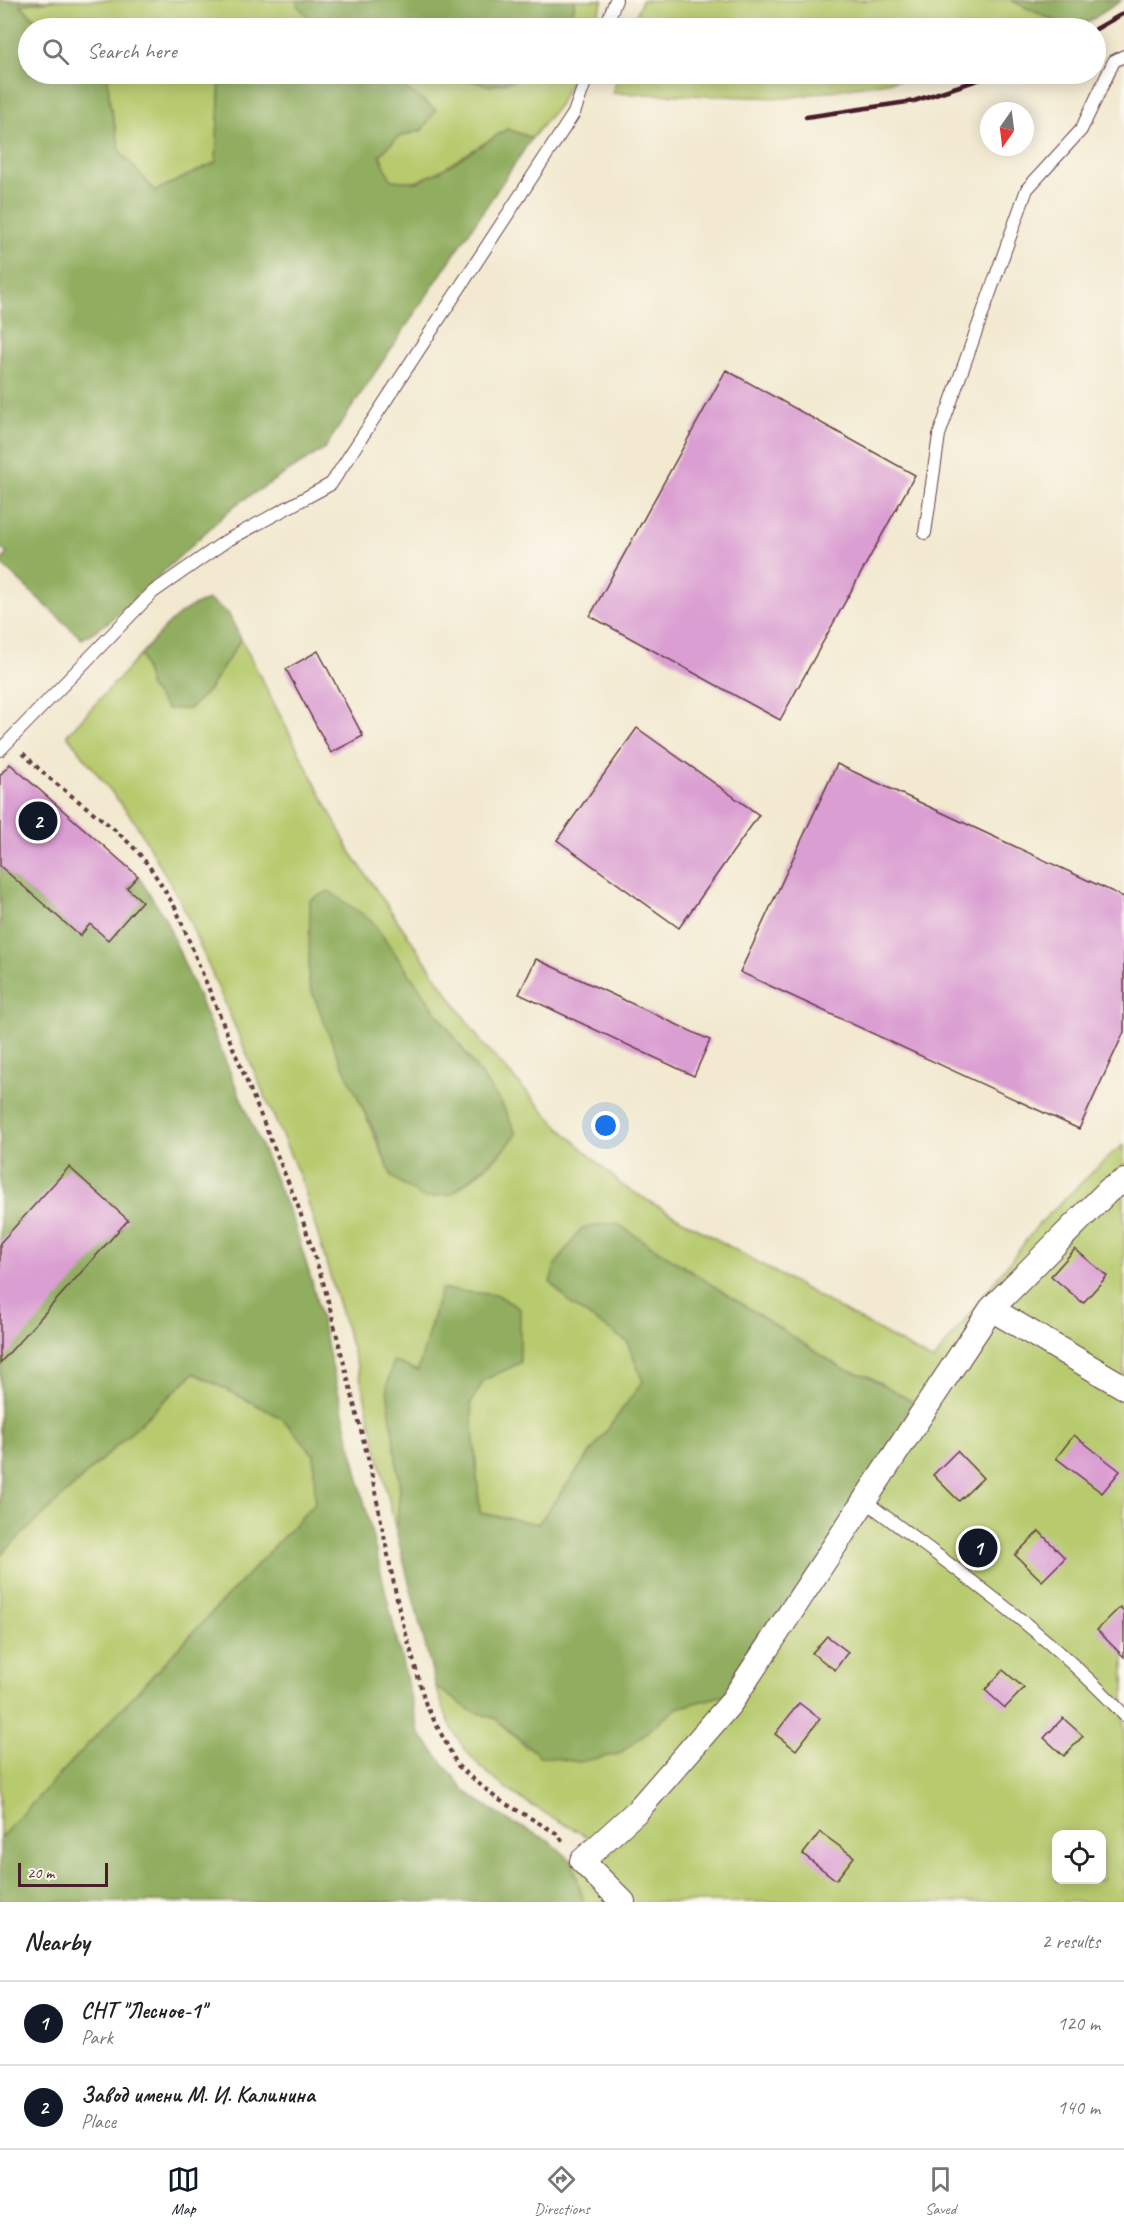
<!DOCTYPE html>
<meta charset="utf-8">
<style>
:root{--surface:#fff;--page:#f6f6f6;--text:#222;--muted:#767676;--line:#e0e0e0;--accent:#111827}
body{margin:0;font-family:Caveat,sans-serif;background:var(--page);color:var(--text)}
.controls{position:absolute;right:18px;bottom:18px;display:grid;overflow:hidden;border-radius:12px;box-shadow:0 3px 15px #0003}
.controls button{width:54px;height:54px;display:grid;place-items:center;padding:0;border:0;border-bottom:2px solid var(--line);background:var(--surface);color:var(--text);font:30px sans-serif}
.compass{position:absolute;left:980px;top:102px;width:54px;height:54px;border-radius:50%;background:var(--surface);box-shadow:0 3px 15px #0003;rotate:194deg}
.scale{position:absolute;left:18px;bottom:15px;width:90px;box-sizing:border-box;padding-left:6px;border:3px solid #4a1f2b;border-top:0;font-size:16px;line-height:21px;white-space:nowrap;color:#4a1f2b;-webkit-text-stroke:4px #fbf7ec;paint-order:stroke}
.you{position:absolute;left:606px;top:1126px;width:21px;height:21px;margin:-15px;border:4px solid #fff;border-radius:50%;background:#1a73e8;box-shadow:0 0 0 9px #1a73e833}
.badge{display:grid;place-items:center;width:39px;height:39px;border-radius:50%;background:var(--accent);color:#fff;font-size:20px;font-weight:700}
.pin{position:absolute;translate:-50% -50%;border:3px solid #fff;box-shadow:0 2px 6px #0006}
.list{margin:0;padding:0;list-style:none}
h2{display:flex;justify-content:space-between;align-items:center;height:78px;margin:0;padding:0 24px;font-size:26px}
h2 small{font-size:20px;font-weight:400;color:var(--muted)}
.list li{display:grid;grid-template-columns:39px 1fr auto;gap:18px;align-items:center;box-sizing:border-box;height:84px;padding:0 24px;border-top:2px solid var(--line)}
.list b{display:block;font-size:22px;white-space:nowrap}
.list p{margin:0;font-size:20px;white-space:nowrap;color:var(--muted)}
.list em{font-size:20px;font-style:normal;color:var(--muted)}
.icon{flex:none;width:33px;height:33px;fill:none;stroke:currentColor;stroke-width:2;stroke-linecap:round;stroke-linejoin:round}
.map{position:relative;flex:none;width:1124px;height:1902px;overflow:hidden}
.search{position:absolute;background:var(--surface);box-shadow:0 3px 15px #0003;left:18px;right:18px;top:18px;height:66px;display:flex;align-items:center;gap:15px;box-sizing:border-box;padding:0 21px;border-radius:33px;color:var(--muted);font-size:22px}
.sheet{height:246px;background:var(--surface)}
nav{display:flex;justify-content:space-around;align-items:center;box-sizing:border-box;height:84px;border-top:2px solid var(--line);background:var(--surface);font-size:16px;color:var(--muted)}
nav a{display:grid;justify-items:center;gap:3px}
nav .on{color:var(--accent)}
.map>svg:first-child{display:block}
.green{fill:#b7ca6e;stroke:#80744c;stroke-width:1.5;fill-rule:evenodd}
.forest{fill:#91ae61;stroke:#6e6646;stroke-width:1.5}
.building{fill:#da9ed2}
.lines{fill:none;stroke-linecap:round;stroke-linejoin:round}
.service-casing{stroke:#633d44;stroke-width:14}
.minor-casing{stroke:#633d44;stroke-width:26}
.path{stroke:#633d44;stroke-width:4;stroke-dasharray:4.5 4.5;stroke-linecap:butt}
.service{stroke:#fff;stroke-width:12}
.minor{stroke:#fff;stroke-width:24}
.rail{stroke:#4a1f2b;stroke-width:4.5}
</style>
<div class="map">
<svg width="1124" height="1902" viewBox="0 0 1124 1902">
<rect width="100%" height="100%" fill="#fbf7ec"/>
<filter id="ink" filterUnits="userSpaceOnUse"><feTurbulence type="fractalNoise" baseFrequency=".0167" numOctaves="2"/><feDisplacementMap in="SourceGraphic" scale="12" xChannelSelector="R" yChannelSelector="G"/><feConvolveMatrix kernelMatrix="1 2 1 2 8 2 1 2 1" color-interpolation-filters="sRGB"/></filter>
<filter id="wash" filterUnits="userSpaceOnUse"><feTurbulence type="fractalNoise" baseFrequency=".008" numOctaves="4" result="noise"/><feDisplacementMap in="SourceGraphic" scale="24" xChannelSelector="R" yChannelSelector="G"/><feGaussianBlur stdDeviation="1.35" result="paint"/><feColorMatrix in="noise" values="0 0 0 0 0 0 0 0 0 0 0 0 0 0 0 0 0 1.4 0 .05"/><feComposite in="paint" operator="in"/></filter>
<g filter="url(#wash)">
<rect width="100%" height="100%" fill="#f2e9d0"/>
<path class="green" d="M56,0H297L298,5L318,28H44L20,4Z
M575,0H603L592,28H570Z
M642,0H1010L1070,28H631Z
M107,74H298L267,79L220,78L216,163L155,191L121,153L110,104Z
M398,74H450L490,86L539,74H574L559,105L532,138L507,129L440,171L416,182L390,180L380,155L398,137L422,130L393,78Z
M618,74H936L786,98L613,93Z
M241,639L351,853L482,1043L557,1125L623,1186L654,1204L933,1361L1038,1225L1111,1154L1124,1145V1902H584L572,1861L597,1842C546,1813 481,1785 453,1730C446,1716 441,1701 436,1687L470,1710L496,1719L527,1748L619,1754L677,1708L742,1690L868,1376L572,1305L627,1342L643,1381L538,1524L480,1513L471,1403L484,1380L520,1363L436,1305L418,1371L393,1361L387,1388L400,1489L396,1531L359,1372L302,1182L182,904L135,822L67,735L141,654L150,688L167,709H189L208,691ZM310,901L371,920L503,1106L516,1134C499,1159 475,1176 452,1194L392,1177L309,984ZM1056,1834H1102V1880H1056Z
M194,1373L282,1418L314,1455L315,1503L0,1838V1555Z"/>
<path class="forest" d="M0,0H56L20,5L44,28H28V74H107L110,104L121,153L155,191L216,162L220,78L267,79L298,74H398L393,79L436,110L422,130L398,137L380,155L391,180L417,182L440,171L507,129L532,138L324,449L235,505L110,621L82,639L0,563L7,554L0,547Z
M297,0H575L570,28H318L297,5Z
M1010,0H1122L1079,28H1070Z
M450,74H539L490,86Z
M209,600L228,613L241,639L208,691L189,709H167L150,688L141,654C161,632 179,607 209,600Z
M0,866L80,935L90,924L142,901L127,888L138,876L165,918L294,1224L312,1282L419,1733L466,1792L511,1822L548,1840L572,1861L584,1902H0V1838L315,1503L314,1455L282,1418L194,1373L0,1555Z
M329,891L371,920L503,1106L516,1134L506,1148L452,1194L423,1198L392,1177L374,1131L336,1052L309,984L310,900Z
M616,1223L843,1369L868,1376L922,1407L742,1690L677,1708L619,1754L579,1762L540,1756L496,1719L470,1710L436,1687L396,1531L400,1489L387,1388L393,1361L418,1371L441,1289L498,1295L520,1309V1363L484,1380L471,1403L480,1513L538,1524L643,1381L627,1342L572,1305L550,1282L555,1265L582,1228Z"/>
<g id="blocks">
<path class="building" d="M726,370L915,475L780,720L590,616Z
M318,651L363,736L331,753L286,669Z
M637,728L759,815L679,928L557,840Z
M10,764L138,876L127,888L142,901L108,940L90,924L80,936L0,866V775Z
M837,764L1124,897V1032L1079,1129L740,972Z
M536,959L710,1040L694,1076L519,994Z
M69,1167L128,1220L0,1363V1243Z
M1075,1249L1107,1276L1083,1303L1051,1276Z
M1074,1435L1120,1471L1102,1493L1056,1458Z
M957,1451L983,1478L959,1501L933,1475Z
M1039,1531L1065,1558L1042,1581L1015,1555Z
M1120,1607L1124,1611V1657L1097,1630Z
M827,1636L848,1652L835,1670L812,1653Z
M1003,1670L1024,1688L1005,1708L985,1690Z
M799,1703L820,1719L796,1750L775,1734Z
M1063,1718L1083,1736L1064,1756L1044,1738Z
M820,1832L854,1857L836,1880L803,1854Z"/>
</g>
</g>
<g filter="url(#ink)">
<use href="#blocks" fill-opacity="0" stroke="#633d44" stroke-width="1.5"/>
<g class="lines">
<defs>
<path id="service" d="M605,28L616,0
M925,533L939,435L1027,189L1081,130L1114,61L1124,56
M0,750L153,592L226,541L331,484L574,113L588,74
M865,1501C954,1568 1048,1633 1124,1715"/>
<path id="minor" d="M991,1309L1124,1387
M623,1902L582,1861L637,1811L730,1704L991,1309L1109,1190L1124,1181"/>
</defs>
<use href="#service" class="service-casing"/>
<use href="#minor" class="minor-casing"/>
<path class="path" d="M23,753C56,789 100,813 134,848C151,866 163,888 176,909L298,1206L324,1285L369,1462L399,1609L426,1705L458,1766L496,1798L556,1833L563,1841"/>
<use href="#service" class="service"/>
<use href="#minor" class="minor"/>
<path class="rail" d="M1096,29L1124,13
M806,117L914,101L996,74"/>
</g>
</g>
</svg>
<div class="controls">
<button><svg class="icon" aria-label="locate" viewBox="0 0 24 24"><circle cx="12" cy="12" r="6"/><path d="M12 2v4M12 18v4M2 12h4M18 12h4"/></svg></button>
</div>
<svg class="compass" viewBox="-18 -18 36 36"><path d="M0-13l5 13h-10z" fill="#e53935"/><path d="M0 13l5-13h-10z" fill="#767676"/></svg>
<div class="scale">20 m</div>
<div class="you"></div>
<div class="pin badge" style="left:978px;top:1548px">1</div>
<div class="pin badge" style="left:38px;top:821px">2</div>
<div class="search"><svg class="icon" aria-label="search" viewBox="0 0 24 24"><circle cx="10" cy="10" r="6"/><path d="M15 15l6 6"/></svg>Search here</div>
</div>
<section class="sheet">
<h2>Nearby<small>2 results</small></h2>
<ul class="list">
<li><span class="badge">1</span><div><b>СНТ &quot;Лесное-1&quot;</b><p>Park</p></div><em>120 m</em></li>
<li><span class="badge">2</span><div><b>Завод имени М. И. Калинина</b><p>Place</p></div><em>140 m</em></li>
</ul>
</section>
<nav>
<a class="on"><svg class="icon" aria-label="map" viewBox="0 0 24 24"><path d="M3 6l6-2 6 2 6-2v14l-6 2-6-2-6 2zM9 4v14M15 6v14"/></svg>Map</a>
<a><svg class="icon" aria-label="directions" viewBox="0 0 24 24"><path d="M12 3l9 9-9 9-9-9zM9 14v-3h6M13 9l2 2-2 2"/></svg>Directions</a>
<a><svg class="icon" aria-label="saved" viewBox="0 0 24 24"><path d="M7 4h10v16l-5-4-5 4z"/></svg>Saved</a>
</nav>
